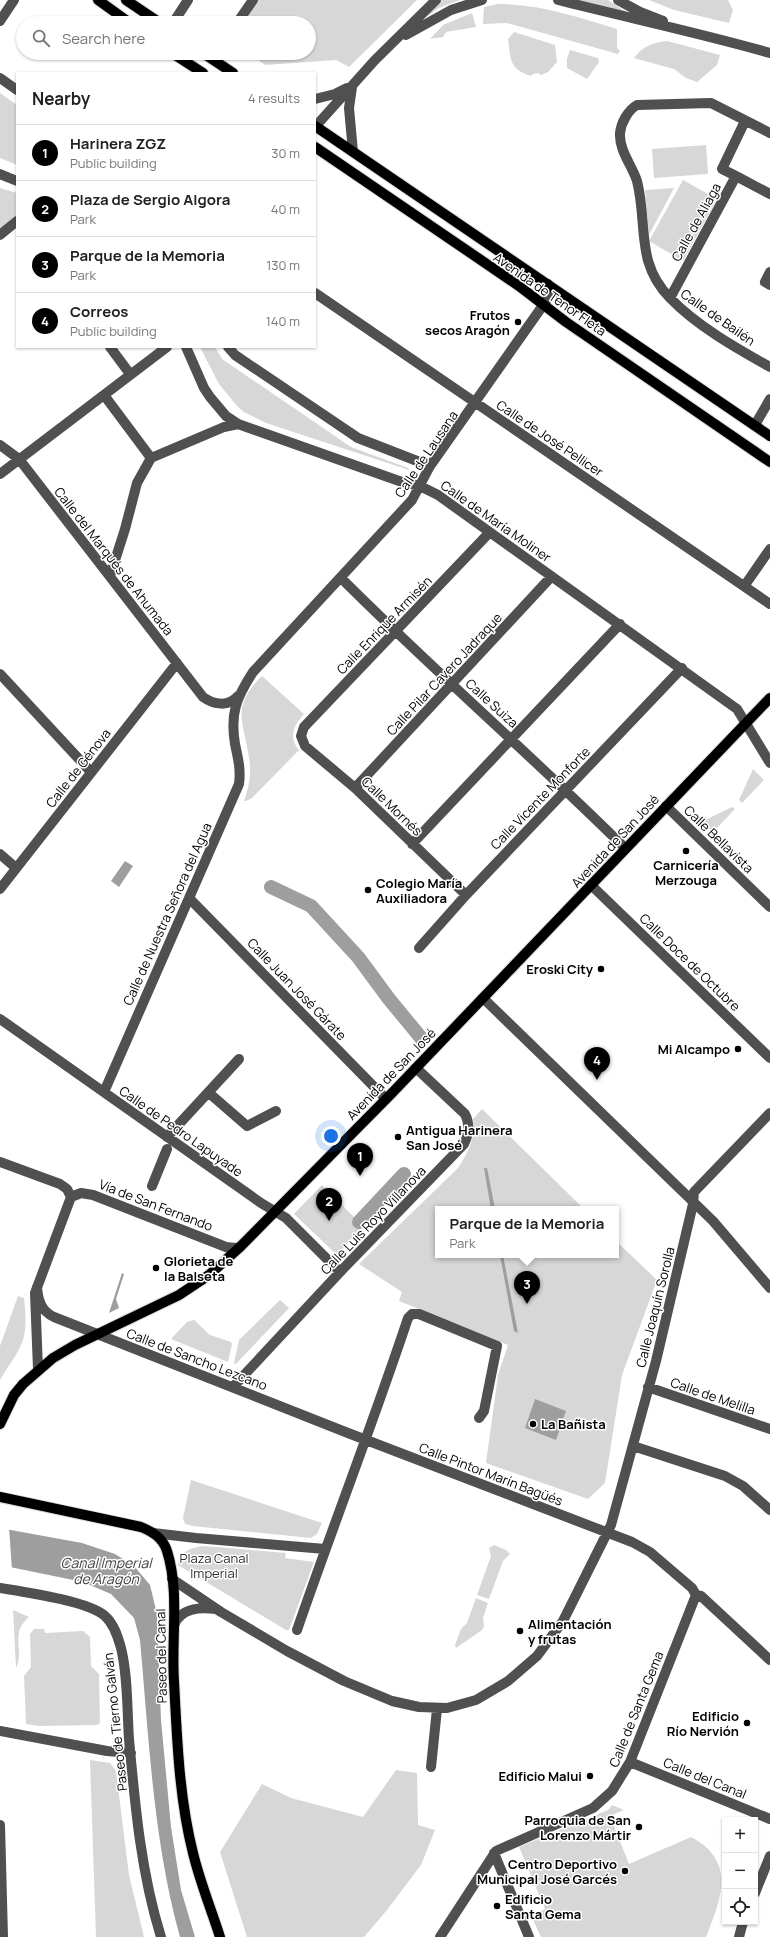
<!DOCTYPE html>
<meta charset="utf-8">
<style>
:root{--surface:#fff;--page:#f2f2f2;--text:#222;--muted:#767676;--line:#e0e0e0;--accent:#000}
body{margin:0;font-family:Manrope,sans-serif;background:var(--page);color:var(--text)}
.controls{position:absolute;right:12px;bottom:12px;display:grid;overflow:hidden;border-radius:0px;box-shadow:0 1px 3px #0004}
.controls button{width:36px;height:36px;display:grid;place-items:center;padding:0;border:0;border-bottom:1px solid var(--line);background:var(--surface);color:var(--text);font:20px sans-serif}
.you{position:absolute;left:331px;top:1136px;width:14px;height:14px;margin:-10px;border:3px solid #fff;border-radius:50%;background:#1a73e8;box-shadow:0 0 0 6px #1a73e833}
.badge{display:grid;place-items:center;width:26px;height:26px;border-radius:50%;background:var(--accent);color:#fff;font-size:13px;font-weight:700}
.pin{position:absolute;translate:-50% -33px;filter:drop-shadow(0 1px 2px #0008)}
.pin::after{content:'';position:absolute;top:21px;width:14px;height:12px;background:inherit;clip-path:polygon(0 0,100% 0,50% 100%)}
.popup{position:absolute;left:435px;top:1206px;width:184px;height:52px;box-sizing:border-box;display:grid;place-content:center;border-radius:0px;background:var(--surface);filter:drop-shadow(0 1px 3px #0005);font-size:13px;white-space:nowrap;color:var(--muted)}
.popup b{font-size:15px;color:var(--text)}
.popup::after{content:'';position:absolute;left:50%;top:100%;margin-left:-8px;border:8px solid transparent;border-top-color:var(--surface)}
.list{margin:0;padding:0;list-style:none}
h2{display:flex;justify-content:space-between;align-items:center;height:52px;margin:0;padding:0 16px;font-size:17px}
h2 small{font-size:13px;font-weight:400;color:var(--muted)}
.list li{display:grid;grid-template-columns:26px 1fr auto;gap:12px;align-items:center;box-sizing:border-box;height:56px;padding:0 16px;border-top:1px solid var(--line)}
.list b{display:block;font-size:15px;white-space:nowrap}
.list p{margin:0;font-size:13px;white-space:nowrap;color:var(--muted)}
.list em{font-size:13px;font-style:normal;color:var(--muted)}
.icon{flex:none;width:22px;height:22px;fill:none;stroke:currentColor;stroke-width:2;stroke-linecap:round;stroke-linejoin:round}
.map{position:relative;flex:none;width:770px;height:1937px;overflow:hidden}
.search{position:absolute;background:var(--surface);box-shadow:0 1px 3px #0004;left:16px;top:16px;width:300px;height:44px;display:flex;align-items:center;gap:10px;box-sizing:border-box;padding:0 14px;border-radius:22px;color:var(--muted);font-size:15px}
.panel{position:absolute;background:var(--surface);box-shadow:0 1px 3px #0004;left:16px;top:72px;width:300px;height:276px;border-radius:0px}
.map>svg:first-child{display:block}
.green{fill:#d7d7d7}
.water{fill:#9e9e9e}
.pier{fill:#fff}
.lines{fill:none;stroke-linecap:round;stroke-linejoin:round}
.canal{stroke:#9e9e9e;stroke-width:14}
.major-casing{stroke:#dbdbdb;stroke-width:12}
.minor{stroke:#505050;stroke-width:10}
.major{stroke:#000;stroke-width:10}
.poi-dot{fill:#000;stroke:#fff;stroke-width:1.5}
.labels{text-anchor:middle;stroke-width:3;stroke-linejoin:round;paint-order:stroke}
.street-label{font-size:13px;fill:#000;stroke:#fff}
.poi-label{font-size:13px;font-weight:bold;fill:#000;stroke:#fff;text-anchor:end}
.park-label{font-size:13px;fill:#2e2e2e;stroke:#fff}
.water-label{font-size:14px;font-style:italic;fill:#3f3f3f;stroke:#fff}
</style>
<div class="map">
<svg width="770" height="1937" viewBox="0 0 770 1937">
<rect width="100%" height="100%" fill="#fff"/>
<path class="green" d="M258,0H417L349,67L336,60L265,65L249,53H309V23H242Z
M441,0H460L439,8L422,20L421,18Z
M575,0H608L626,12Z
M649,0H728L733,10L729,23L674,10Z
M498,4C540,4 577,17 617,29V48L620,51L618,54L507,23L483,24L484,7Z
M472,13L476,27L446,32L443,37L430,39L443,25Z
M514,32L555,45L557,62L548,72L541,75L538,73L533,74L531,76C509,69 511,60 508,39Z
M667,41L720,55L717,65L697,82L686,78L674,69L634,58C643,46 652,43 667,41Z
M570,50L598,58L599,62L587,79L567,68V59Z
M0,93L17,105V165L0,158Z
M706,145L708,174L654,178L652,149Z
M683,180L717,199L683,261L649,241Z
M0,188L17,193V215L0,230Z
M674,188L649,235L645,190Z
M200,347H215L222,359L351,447L408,468L409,470L266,423L244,412L237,406L219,384Z
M262,676L304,714C294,725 288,737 299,750L252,798L246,801H244C249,787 252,773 249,758C244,722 230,707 262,676Z
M753,769L764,780L742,803L739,800Z
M732,807L735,809L713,832L701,822Z
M482,1109L584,1209H438V1255H616V1241L657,1280L622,1375L605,1483L588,1499L486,1463L498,1375L508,1345L399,1301L402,1292L359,1264L458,1168C468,1152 476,1138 473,1119Z
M322,1185L363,1226L337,1255L294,1214Z
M18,1296L24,1298C29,1342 22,1345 0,1380V1346Z
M280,1300L289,1308L236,1364L234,1363L239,1340Z
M194,1320L210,1335L231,1342L232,1344L228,1362L171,1339L187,1322Z
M191,1480L322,1523L317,1534L311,1538L193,1526L185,1524L183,1518Z
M494,1545L506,1550L510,1554L503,1561L489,1599L477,1595L491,1556L489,1548Z
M205,1546L286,1553L285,1558L314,1562L289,1630H286L178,1565C179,1551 193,1547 205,1546Z
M476,1598L488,1603L483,1618L484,1626L482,1630L456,1648L455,1645L461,1629L467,1623Z
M13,1610L29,1617C9,1634 25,1650 16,1668Z
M34,1629H44L45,1633L83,1631L90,1637L91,1666L99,1674L100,1723L97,1725L39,1726L26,1724L24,1676L31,1667L30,1634Z
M90,1760L110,1763L116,1771L129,1875L144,1937H96Z
M396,1770L417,1773L418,1825L435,1830L421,1865L387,1910L364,1937H247L220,1852L262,1784L291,1798L363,1817Z
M612,1805L624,1810L610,1816L629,1864L691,1837C737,1861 721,1899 706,1937H541L533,1920L541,1916L539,1912L545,1909L519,1847L608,1810Z"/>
<path class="water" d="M125,861L133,866L119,887L111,881Z
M484,1168H487L495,1209H491Z
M500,1255H503L518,1333L514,1331Z
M122,1273L124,1274L116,1299L119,1308L109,1313Z
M535,1399L566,1411L556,1440L525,1428Z
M0,1528L82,1543L115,1554L134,1566L150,1585L157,1614L161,1720L171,1827L181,1890L195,1937H180C153,1840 149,1739 140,1640L134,1618L111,1594L83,1582L0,1565Z"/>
<path class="pier" d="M0,1526L9,1527L12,1570L0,1567Z"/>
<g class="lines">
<path class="canal" d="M271,887L311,906L358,957L389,999L422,1039
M359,1222L404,1174"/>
<defs>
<path id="major" d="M98,0L130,23
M126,0L160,23
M172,53L203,73
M203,53L233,73
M315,126L770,436
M315,147L519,286L566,322L770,462
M0,1424L14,1395L23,1384L53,1358L75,1345L179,1295L209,1275L240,1247L392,1093L770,698
M0,1497L141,1527C153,1532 163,1538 167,1551C180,1592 171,1639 174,1681C177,1738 179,1798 193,1853C200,1882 211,1909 220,1937"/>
</defs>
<use href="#major" class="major-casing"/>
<path class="minor" d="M558,0C629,18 700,33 770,53
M618,0L640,12L663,21
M0,21L14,0
M173,23L188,0
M237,23L253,0
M406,35L451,10L482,0
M0,78L17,90
M352,87L349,108L353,152
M315,99L335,94L347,88
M315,127L375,60L436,0
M770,133L711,103L637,105C628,110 621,123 620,133C619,151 632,165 637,181C648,224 635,263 670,298C697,326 736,348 770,367
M0,174L17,181
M736,176L770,194
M0,235L17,221
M770,272L765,282L770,285
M315,293L770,604
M670,298L736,176L722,169L745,121
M110,347L130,374
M186,347L204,388L210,397L226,416L238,424L402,482L420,486L438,495L737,709L770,763
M228,347L235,355L358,438L430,466
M104,395L151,458
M755,425L770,399
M0,445L19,459L203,697C214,705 229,707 238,696
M0,474L167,347
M110,576L125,529L137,483L151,458L224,427L238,424
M341,578C433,670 532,756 625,848
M745,585L770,549
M0,674L91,772
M355,788L551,577
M666,806L770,907
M412,844L620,624
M0,854L16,868
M591,885L770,1058
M0,889L177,663
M466,895L355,788L305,746L301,736L304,727L489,533
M189,898L386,1099
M419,948L466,895L682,668
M483,998L713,1221L770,1288
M0,1019L261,1203L286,1218L340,1272
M104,1092L239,784C241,770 238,758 235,744C230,714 236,698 253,672L412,500L430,466L546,301L549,291L548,284
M209,1093L247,1126L276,1111
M167,1137L239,1059
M0,1162L60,1184L67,1189L71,1197
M152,1186L167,1149
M71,1197L81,1193L93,1195L226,1247L236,1248L240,1247
M37,1287C38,1300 41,1311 54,1317L348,1433L632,1542L650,1552L692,1588L696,1595L701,1596L770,1660
M38,1369L35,1293L71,1197
M233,1387L340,1272L464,1144C469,1134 470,1124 465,1114L416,1068
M648,1387L770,1429
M633,1446L725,1476L743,1486L770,1510
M153,1533L196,1538L325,1549
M172,1579L221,1612L287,1651L344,1681L392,1701L419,1707L447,1708L476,1700L508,1681L537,1656L563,1621L611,1525L656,1361L693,1204L694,1192L770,1113
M0,1588C24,1592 88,1601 105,1616C114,1624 118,1637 121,1648C128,1676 127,1710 129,1739C135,1805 141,1873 161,1937
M174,1625C181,1608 199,1607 216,1609
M297,1630C333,1526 373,1423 408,1318L412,1314H419L497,1346L484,1411L479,1418
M0,1731L107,1751L131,1753
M630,1762L770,1819
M431,1767L437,1709
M0,1825L3,1937
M494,1853L529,1937
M755,1893L770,1856
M440,1937L496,1851L593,1808L612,1791L630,1762L696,1595
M739,1937L743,1922"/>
<use href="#major" class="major"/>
</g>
<g class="poi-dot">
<circle cx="518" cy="322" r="4"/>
<circle cx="686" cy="851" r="4"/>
<circle cx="368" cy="890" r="4"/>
<circle cx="601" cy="969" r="4"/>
<circle cx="738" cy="1049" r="4"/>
<circle cx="398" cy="1137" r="4"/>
<circle cx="156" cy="1268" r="4"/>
<circle cx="533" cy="1424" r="4"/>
<circle cx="520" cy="1631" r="4"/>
<circle cx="747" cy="1723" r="4"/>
<circle cx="590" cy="1776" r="4"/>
<circle cx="639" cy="1827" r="4"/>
<circle cx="625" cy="1871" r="4"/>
<circle cx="497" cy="1906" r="4"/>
</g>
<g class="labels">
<g class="street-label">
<text transform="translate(696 222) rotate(-61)" y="5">Calle de Aliaga</text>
<text transform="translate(550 294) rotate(35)" y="5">Avenida de Tenor Fleta</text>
<text transform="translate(718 317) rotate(35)" y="5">Calle de Bailén</text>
<text transform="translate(550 438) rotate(34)" y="5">Calle de José Pellicer</text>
<text transform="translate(426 454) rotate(-56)" y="5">Calle de Lausana</text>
<text transform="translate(496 521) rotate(35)" y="5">Calle de María Moliner</text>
<text transform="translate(114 561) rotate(52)" y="5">Calle del Marqués de Ahumada</text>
<text transform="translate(384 625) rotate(-46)" y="5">Calle Enrique Armisén</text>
<text transform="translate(444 674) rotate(-47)" y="5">Calle Pilar Cavero Jadraque</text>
<text transform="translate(492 703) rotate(42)" y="5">Calle Suiza</text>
<text transform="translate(78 768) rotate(-52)" y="5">Calle de Génova</text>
<text transform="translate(540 798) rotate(-46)" y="5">Calle Vicente Monforte</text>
<text transform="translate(392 806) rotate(44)" y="5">Calle Mornés</text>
<text transform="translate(719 839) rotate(44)" y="5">Calle Bellavista</text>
<text transform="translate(615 841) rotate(-47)" y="5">Avenida de San José</text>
<text transform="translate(167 914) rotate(-66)" y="5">Calle de Nuestra Señora del Agua</text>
<text transform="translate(690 962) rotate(44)" y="5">Calle Doce de Octubre</text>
<text transform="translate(297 989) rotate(46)" y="5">Calle Juan José Gárate</text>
<text transform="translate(391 1074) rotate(-46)" y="5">Avenida de San José</text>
<text transform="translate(181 1131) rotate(35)" y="5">Calle de Pedro Lapuyade</text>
<text transform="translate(156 1205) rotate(21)" y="5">Vía de San Fernando</text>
<text transform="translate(373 1220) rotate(-46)" y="5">Calle Luis Royo Villanova</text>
<text transform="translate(655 1307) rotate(-76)" y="5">Calle Joaquín Sorolla</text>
<text transform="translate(197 1359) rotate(21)" y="5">Calle de Sancho Lezcano</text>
<text transform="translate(713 1396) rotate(19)" y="5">Calle de Melilla</text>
<text transform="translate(491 1474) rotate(21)" y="5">Calle Pintor Marín Bagüés</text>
<text transform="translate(161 1656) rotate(-91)" y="5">Paseo del Canal</text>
<text transform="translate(636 1709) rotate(-68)" y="5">Calle de Santa Gema</text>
<text transform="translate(115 1722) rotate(-96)" y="5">Paseo de Tierno Galván</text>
<text transform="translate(705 1778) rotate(22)" y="5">Calle del Canal</text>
</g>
<g class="poi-label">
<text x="510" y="320">Frutos<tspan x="510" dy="15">secos Aragón</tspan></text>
<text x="686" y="870" text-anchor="middle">Carnicería<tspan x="686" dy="15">Merzouga</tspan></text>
<text x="376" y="888" text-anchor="start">Colegio María<tspan x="376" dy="15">Auxiliadora</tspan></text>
<text x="593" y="974">Eroski City</text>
<text x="730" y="1054">Mi Alcampo</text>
<text x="406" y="1135" text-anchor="start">Antigua Harinera<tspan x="406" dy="15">San José</tspan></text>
<text x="164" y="1266" text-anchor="start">Glorieta de<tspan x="164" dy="15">la Balseta</tspan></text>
<text x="541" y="1429" text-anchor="start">La Bañista</text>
<text x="528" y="1629" text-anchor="start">Alimentación<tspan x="528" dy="15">y frutas</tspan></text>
<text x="739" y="1721">Edificio<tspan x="739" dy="15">Río Nervión</tspan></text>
<text x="582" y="1781">Edificio Malui</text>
<text x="631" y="1825">Parroquia de San<tspan x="631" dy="15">Lorenzo Mártir</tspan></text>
<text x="617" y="1869">Centro Deportivo<tspan x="617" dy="15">Municipal José Garcés</tspan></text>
<text x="505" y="1904" text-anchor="start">Edificio<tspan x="505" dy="15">Santa Gema</tspan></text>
</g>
<g class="park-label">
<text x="214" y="1563">Plaza Canal<tspan x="214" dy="15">Imperial</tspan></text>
</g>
<g class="water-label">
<text x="106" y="1568">Canal Imperial<tspan x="106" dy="16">de Aragón</tspan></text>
</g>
</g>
</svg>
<div class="controls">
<button>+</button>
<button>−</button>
<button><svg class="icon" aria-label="locate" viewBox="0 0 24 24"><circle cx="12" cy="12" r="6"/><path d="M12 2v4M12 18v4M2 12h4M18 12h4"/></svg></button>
</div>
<div class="you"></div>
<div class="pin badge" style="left:360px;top:1176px">1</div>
<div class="pin badge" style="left:329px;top:1221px">2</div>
<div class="pin badge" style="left:527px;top:1304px">3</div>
<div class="popup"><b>Parque de la Memoria</b>Park</div>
<div class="pin badge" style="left:597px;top:1080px">4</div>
<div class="search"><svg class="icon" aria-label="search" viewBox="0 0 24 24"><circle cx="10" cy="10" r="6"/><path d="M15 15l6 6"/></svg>Search here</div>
<section class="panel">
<h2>Nearby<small>4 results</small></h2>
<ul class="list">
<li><span class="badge">1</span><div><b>Harinera ZGZ</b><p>Public building</p></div><em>30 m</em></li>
<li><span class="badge">2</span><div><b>Plaza de Sergio Algora</b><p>Park</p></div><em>40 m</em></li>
<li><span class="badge">3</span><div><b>Parque de la Memoria</b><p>Park</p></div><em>130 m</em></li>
<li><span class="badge">4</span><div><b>Correos</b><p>Public building</p></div><em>140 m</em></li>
</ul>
</section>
</div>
